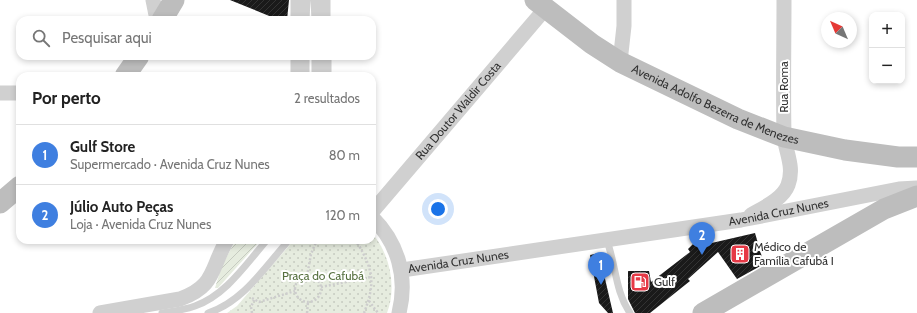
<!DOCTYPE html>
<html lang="pt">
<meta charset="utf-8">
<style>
:root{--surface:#fff;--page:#f6f6f6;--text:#222;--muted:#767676;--line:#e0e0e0;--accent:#e63946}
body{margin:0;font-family:Cabin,sans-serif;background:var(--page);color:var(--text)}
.controls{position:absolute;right:12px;top:12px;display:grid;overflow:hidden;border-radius:8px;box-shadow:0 2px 6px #0003}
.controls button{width:36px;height:36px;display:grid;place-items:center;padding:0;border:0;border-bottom:1px solid var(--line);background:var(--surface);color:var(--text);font:20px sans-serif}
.compass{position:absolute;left:821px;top:12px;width:36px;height:36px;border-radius:50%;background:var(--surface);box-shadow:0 2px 6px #0003;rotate:316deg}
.you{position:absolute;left:438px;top:209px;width:14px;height:14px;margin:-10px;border:3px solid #fff;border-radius:50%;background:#1a73e8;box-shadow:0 0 0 6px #1a73e833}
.badge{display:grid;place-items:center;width:26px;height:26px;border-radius:50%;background:var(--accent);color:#fff;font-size:13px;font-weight:700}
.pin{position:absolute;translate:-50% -33px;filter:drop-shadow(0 1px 2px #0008)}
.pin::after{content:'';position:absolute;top:21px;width:14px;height:12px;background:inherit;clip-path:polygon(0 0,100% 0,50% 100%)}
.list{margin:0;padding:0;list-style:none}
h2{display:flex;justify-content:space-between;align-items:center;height:52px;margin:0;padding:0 16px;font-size:17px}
h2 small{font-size:13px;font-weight:400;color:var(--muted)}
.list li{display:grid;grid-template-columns:26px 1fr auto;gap:12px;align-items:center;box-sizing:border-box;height:60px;padding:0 16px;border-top:1px solid var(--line)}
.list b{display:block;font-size:15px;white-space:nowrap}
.list p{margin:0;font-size:13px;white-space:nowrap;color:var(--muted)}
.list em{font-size:13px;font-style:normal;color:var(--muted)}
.icon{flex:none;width:22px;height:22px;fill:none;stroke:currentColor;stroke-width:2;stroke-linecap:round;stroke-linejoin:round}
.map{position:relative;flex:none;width:917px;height:313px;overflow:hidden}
.search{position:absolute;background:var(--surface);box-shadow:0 2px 6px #0003;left:16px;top:16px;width:360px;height:44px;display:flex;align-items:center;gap:10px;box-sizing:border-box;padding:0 14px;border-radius:12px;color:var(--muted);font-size:15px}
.panel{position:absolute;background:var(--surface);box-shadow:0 2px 6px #0003;left:16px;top:72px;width:360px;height:172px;border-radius:12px}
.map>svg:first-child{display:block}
.grass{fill:url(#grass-dots)}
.garden{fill:url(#garden-furrows)}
.building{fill:url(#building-hatch)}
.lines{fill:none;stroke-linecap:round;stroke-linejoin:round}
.path{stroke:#cdcdcd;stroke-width:2.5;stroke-dasharray:2 2;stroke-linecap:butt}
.lane{stroke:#d0d0d0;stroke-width:7}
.street{stroke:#d0d0d0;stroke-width:15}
.secondary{stroke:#bdbdbd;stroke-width:21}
.labels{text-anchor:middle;stroke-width:4;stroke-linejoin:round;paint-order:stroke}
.street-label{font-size:12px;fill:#333;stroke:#fff}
.poi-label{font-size:12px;fill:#333;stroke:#fff;text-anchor:start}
.park-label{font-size:12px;fill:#56703f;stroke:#fff}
</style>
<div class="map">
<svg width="917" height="313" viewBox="0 0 917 313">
<defs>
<pattern id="grass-dots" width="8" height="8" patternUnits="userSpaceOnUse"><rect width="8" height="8" fill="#e6ecdf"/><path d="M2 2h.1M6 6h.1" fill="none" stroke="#c6cbc0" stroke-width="1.8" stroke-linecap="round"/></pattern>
<pattern id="garden-furrows" width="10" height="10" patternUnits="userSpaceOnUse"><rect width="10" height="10" fill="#e6ecdf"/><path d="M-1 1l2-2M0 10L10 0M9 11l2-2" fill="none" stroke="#c6cbc0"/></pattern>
<pattern id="building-hatch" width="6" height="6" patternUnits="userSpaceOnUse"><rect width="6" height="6" fill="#1a1a1a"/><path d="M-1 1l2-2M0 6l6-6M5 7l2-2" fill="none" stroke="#333"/></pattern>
</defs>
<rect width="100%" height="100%" fill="#fff"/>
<path class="grass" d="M372,233C390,254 397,287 387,313H227L237,306L294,240H372Z"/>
<path class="garden" d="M236,240H261L218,288H215L222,265Z"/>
<path class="building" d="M230,0H289L287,20H279Z
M755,233L764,264L737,279L718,252L688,279L690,281L650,313H635L628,299V271H649L651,282L690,252L688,249L698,239L703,245Z
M599,253L613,313H608L599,303L590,255Z"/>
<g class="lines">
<path class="path" d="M353,240L358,244
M361,240L358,244C374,271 375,284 364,313
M295 289a13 13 0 1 1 26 0a13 13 0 1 1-26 0Z
M307,276L311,254L317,240
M321,287L371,277
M252,298L259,302L295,291
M369,301L378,313
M252,313L251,307L254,300
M307,313L308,302"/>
<path class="lane" d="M314,0L315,20
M306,20L307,0
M315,56V76
M306,76V56
M607,241C616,265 615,291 630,313
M162,313C173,311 184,310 195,306C226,295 246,264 267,240
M208,313C243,302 265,267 289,240"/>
<g class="street">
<path d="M153,0L157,20"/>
<path d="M323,0V20"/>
<path d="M298,20V0"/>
<path d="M324,56V76"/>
<path d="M620,62L624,26V0"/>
<path d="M298,76V56"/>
<path d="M0,93H20"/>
<path id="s1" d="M372,212L545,9"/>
<path d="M751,215C763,208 783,199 788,185C795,166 785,152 784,134C783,90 784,45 784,0"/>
<path d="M372,217C398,243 408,277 399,313"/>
<path id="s2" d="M402,270L741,220L899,189L917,188"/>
<path d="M100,313L180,299C216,286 210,269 227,240"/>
</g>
<g class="secondary">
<path id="s3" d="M535,0L592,44L620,62L738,119L784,137L845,150L898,157H917"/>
<path d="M162,20L174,0"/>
<path d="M125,76L139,56"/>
<path d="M0,203L20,186"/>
<path d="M703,313L884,209L917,196"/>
</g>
</g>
<defs>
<symbol id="building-square" viewBox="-11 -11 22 22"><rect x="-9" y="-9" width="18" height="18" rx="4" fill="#e63946" stroke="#fff"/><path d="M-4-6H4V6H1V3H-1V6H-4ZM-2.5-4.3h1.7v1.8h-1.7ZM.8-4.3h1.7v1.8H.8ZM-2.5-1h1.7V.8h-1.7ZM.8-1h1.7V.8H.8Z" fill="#fff"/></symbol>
<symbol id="fuel-square" viewBox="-11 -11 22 22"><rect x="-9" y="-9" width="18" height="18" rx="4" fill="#e63946" stroke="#fff"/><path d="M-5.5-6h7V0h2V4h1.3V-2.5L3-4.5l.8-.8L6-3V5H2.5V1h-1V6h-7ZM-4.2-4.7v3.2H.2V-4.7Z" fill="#fff"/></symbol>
</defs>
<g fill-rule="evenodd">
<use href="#building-square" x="729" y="243" width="22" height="22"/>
<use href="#fuel-square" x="629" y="271" width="22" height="22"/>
</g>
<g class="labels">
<g class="street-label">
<text transform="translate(784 87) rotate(-90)" y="4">Rua Roma</text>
<text dy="4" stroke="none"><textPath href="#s3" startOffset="210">Avenida Adolfo Bezerra de Menezes</textPath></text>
<text dy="4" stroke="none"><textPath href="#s1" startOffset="133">Rua Doutor Waldir Costa</textPath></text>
<text dy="4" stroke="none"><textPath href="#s2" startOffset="381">Avenida Cruz Nunes</textPath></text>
<text dy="4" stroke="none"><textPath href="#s2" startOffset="57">Avenida Cruz Nunes</textPath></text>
</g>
<g class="poi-label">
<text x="754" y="251">Médico de<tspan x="754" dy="14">Família Cafubá I</tspan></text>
<text x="654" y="286">Gulf</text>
</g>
<g class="park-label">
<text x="323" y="280">Praça do Cafubá</text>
</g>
</g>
</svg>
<div class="controls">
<button>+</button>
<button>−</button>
</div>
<svg class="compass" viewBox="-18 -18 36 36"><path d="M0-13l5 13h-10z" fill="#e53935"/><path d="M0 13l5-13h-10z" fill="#767676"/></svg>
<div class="you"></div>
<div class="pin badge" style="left:601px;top:285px;background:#3f7fe0">1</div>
<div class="pin badge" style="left:702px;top:255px;background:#3f7fe0">2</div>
<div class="search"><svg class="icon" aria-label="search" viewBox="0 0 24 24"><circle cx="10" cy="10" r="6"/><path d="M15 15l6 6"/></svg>Pesquisar aqui</div>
<section class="panel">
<h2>Por perto<small>2 resultados</small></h2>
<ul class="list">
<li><span class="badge" style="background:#3f7fe0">1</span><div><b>Gulf Store</b><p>Supermercado · Avenida Cruz Nunes</p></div><em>80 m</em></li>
<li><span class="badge" style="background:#3f7fe0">2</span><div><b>Júlio Auto Peças</b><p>Loja · Avenida Cruz Nunes</p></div><em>120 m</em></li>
</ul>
</section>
</div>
